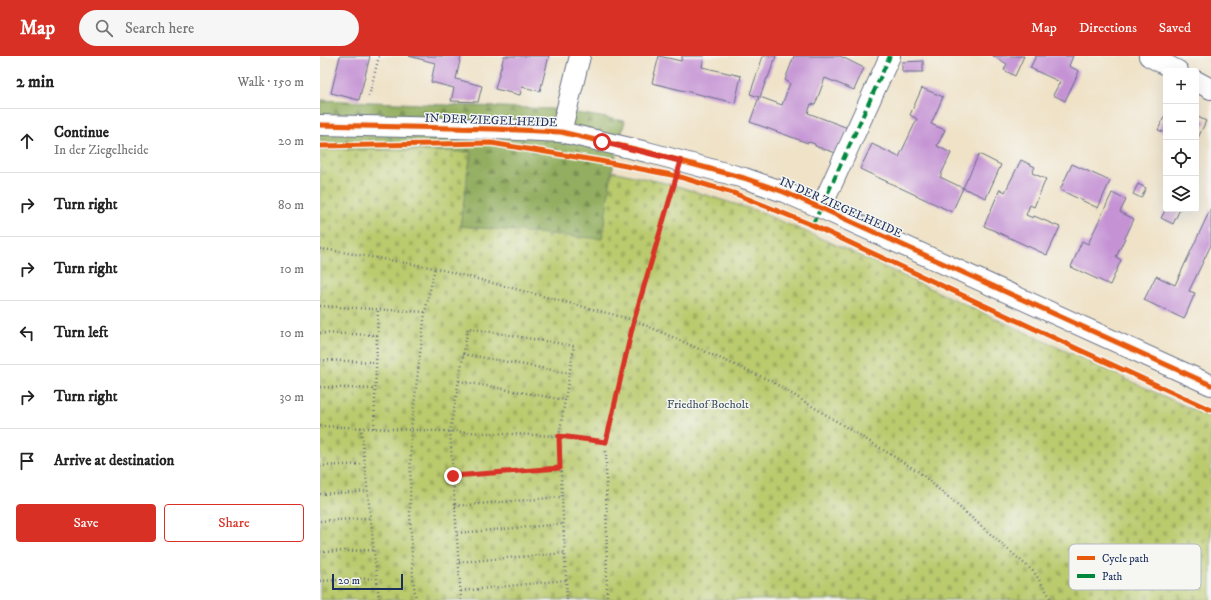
<!DOCTYPE html>
<meta charset="utf-8">
<style>
:root{--surface:#fff;--page:#f6f6f6;--text:#222;--muted:#767676;--line:#e0e0e0;--accent:#d93025}
body{margin:0;font-family:"IM FELL DW Pica",serif;background:var(--page);color:var(--text)}
.controls{position:absolute;right:12px;top:12px;display:grid;overflow:hidden;border-radius:4px;box-shadow:0 4px 16px #0002}
.controls button{width:36px;height:36px;display:grid;place-items:center;padding:0;border:0;border-bottom:1px solid var(--line);background:var(--surface);color:var(--text);font:20px sans-serif}
.scale{position:absolute;left:12px;bottom:10px;width:71px;box-sizing:border-box;padding-left:4px;border:2px solid #1b2f5e;border-top:0;font-size:11px;line-height:14px;white-space:nowrap;color:#1b2f5e;-webkit-text-stroke:3px #f6f6f2;paint-order:stroke}
.stop{position:absolute;width:12px;height:12px;margin:-9px;border:3px solid #d93025;border-radius:50%;background:#fff}
.stop.end{background:#d93025;border-color:#fff;box-shadow:0 1px 4px #0008}
.list{margin:0;padding:0;list-style:none}
h2{display:flex;justify-content:space-between;align-items:center;height:52px;margin:0;padding:0 16px;font-size:17px}
h2 small{font-size:13px;font-weight:400;color:var(--muted)}
.list li{display:grid;grid-template-columns:26px 1fr auto;gap:12px;align-items:center;box-sizing:border-box;height:64px;padding:0 16px;border-top:1px solid var(--line)}
.list b{display:block;font-size:15px;white-space:nowrap}
.list p{margin:0;font-size:13px;white-space:nowrap;color:var(--muted)}
.list em{font-size:13px;font-style:normal;color:var(--muted)}
.actions{display:flex;gap:8px;padding:12px 16px}
.actions a{flex:1;padding:9px 0;border:1px solid var(--accent);border-radius:4px;text-align:center;font-size:14px;color:var(--accent)}
.actions .main{background:var(--accent);color:#fff}
.icon{flex:none;width:22px;height:22px;fill:none;stroke:currentColor;stroke-width:2;stroke-linecap:round;stroke-linejoin:round}
.map{position:relative;flex:none;width:891px;height:544px;overflow:hidden}
header{display:flex;align-items:center;gap:24px;box-sizing:border-box;height:56px;padding:0 20px;background:var(--accent);color:#fff}
header strong{font-size:19px}
nav{display:flex;gap:22px;margin-inline-start:auto;font-size:14px}
.search{width:280px;height:36px;background:var(--page);display:flex;align-items:center;gap:10px;box-sizing:border-box;padding:0 14px;border-radius:22px;color:var(--muted);font-size:15px}
main{display:flex}
aside{flex:1;background:var(--surface)}
.map>svg:first-child{display:block}
.forest{fill:url(#forest-firs);stroke:#576e5f}
.cemetery{fill:url(#cemetery-stones);stroke:#6a7c66}
.building{fill:#c593d4}
.lines{fill:none;stroke-linecap:round;stroke-linejoin:round}
.street-casing{stroke:#656e83;stroke-width:22}
.path{stroke:#656e83;stroke-width:2.5;stroke-dasharray:1 3;stroke-linecap:butt}
.street{stroke:#fff;stroke-width:20}
.quiet{stroke:#00873e;stroke-width:4;stroke-dasharray:8 4;stroke-linecap:butt}
.cycleway-casing{stroke:#f6f6f2;stroke-width:8}
.cycleway{stroke:#e8590c;stroke-width:5}
.route{stroke:#d93025;stroke-width:5}
.labels{text-anchor:middle;stroke-width:3;stroke-linejoin:round;paint-order:stroke}
.street-label{font-size:12px;fill:#1b2f5e;stroke:#f6f6f2}
.park-label{font-size:12px;fill:#435662;stroke:#f6f6f2}
.key{fill:#f6f6f2;stroke:#b4bac6;stroke-width:1}
.key-label{font-size:11px;fill:#1b2f5e}
</style>
<header>
<strong>Map</strong>
<div class="search"><svg class="icon" aria-label="search" viewBox="0 0 24 24"><circle cx="10" cy="10" r="6"/><path d="M15 15l6 6"/></svg>Search here</div>
<nav><a>Map</a><a>Directions</a><a>Saved</a></nav>
</header>
<main>
<aside>
<h2>2 min<small>Walk · 150 m</small></h2>
<ul class="list">
<li><svg class="icon" aria-label="ahead" viewBox="0 0 24 24"><path d="M12 20V5M6 11l6-6 6 6"/></svg><div><b>Continue</b><p>In der Ziegelheide</p></div><em>20 m</em></li>
<li><svg class="icon" aria-label="right" viewBox="0 0 24 24"><path d="M7 20v-9h11M14 6l5 5-5 5"/></svg><div><b>Turn right</b></div><em>80 m</em></li>
<li><svg class="icon" aria-label="right" viewBox="0 0 24 24"><path d="M7 20v-9h11M14 6l5 5-5 5"/></svg><div><b>Turn right</b></div><em>10 m</em></li>
<li><svg class="icon" aria-label="left" viewBox="0 0 24 24"><path d="M17 20v-9H6M10 6l-5 5 5 5"/></svg><div><b>Turn left</b></div><em>10 m</em></li>
<li><svg class="icon" aria-label="right" viewBox="0 0 24 24"><path d="M7 20v-9h11M14 6l5 5-5 5"/></svg><div><b>Turn right</b></div><em>30 m</em></li>
<li><svg class="icon" aria-label="arrive" viewBox="0 0 24 24"><path d="M6 21V4h12l-3 4 3 4H6"/></svg><div><b>Arrive at destination</b></div></li>
</ul>
<div class="actions"><a class="main">Save</a><a>Share</a></div>
</aside>
<div class="map">
<svg width="891" height="544" viewBox="0 0 891 544">
<defs>
<pattern id="forest-firs" width="22" height="20" patternUnits="userSpaceOnUse"><rect width="22" height="20" fill="#93ae60"/><path d="M5 1l3.5 6h-7zM16 11l3.5 6h-7z" fill="#778e52"/></pattern>
<pattern id="cemetery-stones" width="16" height="16" patternUnits="userSpaceOnUse"><rect width="16" height="16" fill="#baca6d"/><path d="M2 7V4a2 2 0 0 1 4 0v3zM10 15v-3a2 2 0 0 1 4 0v3z" fill="#9fae61"/></pattern>
</defs>
<rect width="100%" height="100%" fill="#f6f6f2"/>
<filter id="ink" filterUnits="userSpaceOnUse"><feTurbulence type="fractalNoise" baseFrequency=".025" numOctaves="2"/><feDisplacementMap in="SourceGraphic" scale="8" xChannelSelector="R" yChannelSelector="G"/><feConvolveMatrix kernelMatrix="1 2 1 2 8 2 1 2 1" color-interpolation-filters="sRGB"/></filter>
<filter id="wash" filterUnits="userSpaceOnUse"><feTurbulence type="fractalNoise" baseFrequency=".012" numOctaves="4" result="noise"/><feDisplacementMap in="SourceGraphic" scale="16" xChannelSelector="R" yChannelSelector="G"/><feGaussianBlur stdDeviation="0.9" result="paint"/><feColorMatrix in="noise" values="0 0 0 0 0 0 0 0 0 0 0 0 0 0 0 0 0 1.4 0 .05"/><feComposite in="paint" operator="in"/></filter>
<g filter="url(#wash)">
<rect width="100%" height="100%" fill="#efe2c7"/>
<path class="forest" d="M0,44L232,53L305,65L292,115L283,184L140,170L151,96L0,93Z"/>
<path class="cemetery" d="M0,93L151,96L140,170L282,183L292,115L354,129L437,155L514,188L891,362V544H0Z"/>
<g id="blocks">
<path class="building" d="M20,0H50L39,44L11,37Z
M89,0H141L136,23L162,30L158,46L131,45L134,32L111,26L115,7Z
M184,0H229L220,35L202,31L200,39L175,33Z
M339,0L361,5L362,0H384L382,11L421,20L415,47L332,27Z
M443,0H456L448,22H447L440,41L462,49L470,27L465,24L474,0H520L544,12L534,34L505,22L495,49L491,48L488,57L528,72L516,97L495,90V88L489,86L488,87L430,66L439,41L430,38Z
M673,0H704L695,20L684,14L687,8Z
M716,0H753L749,10L759,15L745,45L733,39L740,26L710,12Z
M603,5V16H582V6Z
M602,32L623,41L611,68L625,74L617,90L631,97L620,121L643,132L632,156L540,113L552,88L579,101L597,63L590,59Z
M876,52L879,53L876,60L886,65L877,84H876Z
M846,57V77L838,74Z
M659,98L681,109L666,142L643,132Z
M701,104L715,111L712,117L726,123L714,151L710,149L706,159L713,162L714,160L740,171L727,199L664,170L680,133L685,136Z
M752,108L790,125L778,152L740,134Z
M818,128L826,132L821,142L813,138Z
M792,137L806,144L800,156L814,163L796,201L801,204L790,229L751,211L762,185L768,188Z
M891,152V189L869,235L875,237L864,263L824,244L836,220L855,229Z
M846,153H860L853,168L841,162Z"/>
</g>
</g>
<g filter="url(#ink)">
<use href="#blocks" fill-opacity="0" stroke="#656e83" stroke-width="1"/>
<g class="lines">
<defs>
<path id="street" d="M829,0L858,15
M876,25L891,33
M0,69L175,73L241,76L327,96L424,122L464,136L501,152L891,329
M241,76L260,0
M501,152L570,0"/>
</defs>
<use href="#street" class="street-casing"/>
<path class="path" d="M49,40L59,0
M0,193L10,194L115,212L314,264L451,325L599,416L714,516L732,544
M0,250L105,256
M0,277L57,279
M143,298L249,317
M0,304L56,306
M139,325L245,344
M0,331L56,333
M0,370L239,380L286,386
M41,371L59,544
M54,372L58,253
M0,410L44,408
M133,420L240,412
M0,438L47,435
M135,450L241,441
M0,465L50,462
M137,477L243,468
M0,496L53,494
M139,506L245,497
M0,525L56,522
M141,535L246,524
M96,544L93,523L90,456L91,374L105,256L115,212
M141,544L130,375L148,272L254,290L239,380L247,544
M287,544L286,386L314,264L355,127"/>
<use href="#street" class="street"/>
<path class="quiet" d="M492,169L501,152L570,0"/>
<defs>
<path id="cycleway" d="M0,69L175,73L241,76L327,96L424,122L464,136L501,152L891,329
M0,90L171,87L280,105L357,120L416,138L492,169L760,294L891,354"/>
</defs>
<use href="#cycleway" class="cycleway-casing"/>
<use href="#cycleway" class="cycleway"/>
</g>
</g>
<g class="lines" filter="url(#ink)">
<path class="route" d="M133,420L240,412L239,380L286,386L314,264L361,105L282,86"/>
</g>
<g class="labels">
<g class="street-label">
<text transform="translate(171 64) rotate(2)" y="4">IN DER ZIEGELHEIDE</text>
<text transform="translate(521 151) rotate(24)" y="4">IN DER ZIEGELHEIDE</text>
</g>
<g class="park-label">
<text x="388" y="352">Friedhof Bocholt</text>
</g>
</g>
<rect x="749" y="488" width="132" height="46" rx="6" class="key"/>
<rect x="757" y="500" width="18" height="4" fill="#e8590c"/>
<rect x="757" y="518" width="18" height="4" fill="#00873e"/>
<g class="key-label">
<text x="782" y="506">Cycle path</text>
<text x="782" y="524">Path</text>
</g>
</svg>
<div class="controls">
<button>+</button>
<button>−</button>
<button><svg class="icon" aria-label="locate" viewBox="0 0 24 24"><circle cx="12" cy="12" r="6"/><path d="M12 2v4M12 18v4M2 12h4M18 12h4"/></svg></button>
<button><svg class="icon" aria-label="layers" viewBox="0 0 24 24"><path d="M12 4l9 5-9 5-9-5zM3 14l9 5 9-5"/></svg></button>
</div>
<div class="scale">20 m</div>
<div class="stop" style="left:282px;top:86px"></div>
<div class="stop end" style="left:133px;top:420px"></div>
</div>
</main>
